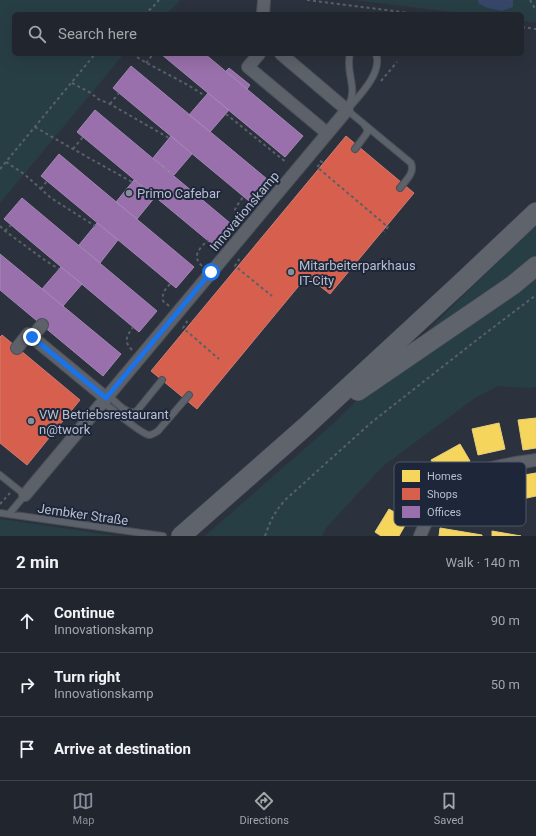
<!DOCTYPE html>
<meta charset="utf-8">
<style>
:root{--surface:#21262e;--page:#2d323a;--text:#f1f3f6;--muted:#a2a5aa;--line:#3e434a;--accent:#868d9b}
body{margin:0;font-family:Roboto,sans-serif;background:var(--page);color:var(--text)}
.stop{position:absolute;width:12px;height:12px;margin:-9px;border:3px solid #1a73e8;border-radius:50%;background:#fff}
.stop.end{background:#1a73e8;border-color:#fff;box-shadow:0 1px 4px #0008}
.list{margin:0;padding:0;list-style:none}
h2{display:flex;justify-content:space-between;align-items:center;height:52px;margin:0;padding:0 16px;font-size:17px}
h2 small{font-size:13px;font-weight:400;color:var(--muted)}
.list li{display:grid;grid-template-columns:26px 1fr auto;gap:12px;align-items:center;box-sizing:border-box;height:64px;padding:0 16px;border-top:1px solid var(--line)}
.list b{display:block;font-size:15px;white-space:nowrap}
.list p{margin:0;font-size:13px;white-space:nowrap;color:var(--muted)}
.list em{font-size:13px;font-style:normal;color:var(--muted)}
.icon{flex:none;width:22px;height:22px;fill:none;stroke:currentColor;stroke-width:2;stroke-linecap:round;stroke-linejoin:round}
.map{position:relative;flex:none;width:536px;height:536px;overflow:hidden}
.search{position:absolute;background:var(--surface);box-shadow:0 4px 16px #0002;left:12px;right:12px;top:12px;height:44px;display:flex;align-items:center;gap:10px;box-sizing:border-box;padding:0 14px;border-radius:6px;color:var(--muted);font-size:15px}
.sheet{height:244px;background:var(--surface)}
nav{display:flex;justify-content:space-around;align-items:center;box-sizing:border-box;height:56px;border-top:1px solid var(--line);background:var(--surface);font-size:11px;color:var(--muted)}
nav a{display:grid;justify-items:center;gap:2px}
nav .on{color:var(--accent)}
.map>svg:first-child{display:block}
.green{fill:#283e45}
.water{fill:#36476a}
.homes{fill:#f6d55c;stroke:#e3ce7e}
.shops{fill:#d6604d;stroke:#cd7c74}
.offices{fill:#9970ab;stroke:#a287b6}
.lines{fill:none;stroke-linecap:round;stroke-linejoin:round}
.lane-casing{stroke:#4a4f57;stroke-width:8}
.street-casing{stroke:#4a4f57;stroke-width:14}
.primary-casing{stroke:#4a4f5a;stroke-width:20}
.path{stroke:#5a6068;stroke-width:2;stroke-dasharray:3 3;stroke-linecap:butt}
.lane{stroke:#5d616a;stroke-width:6}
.street{stroke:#5d616a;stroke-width:12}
.primary{stroke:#5f636c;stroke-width:19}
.route{stroke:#1a73e8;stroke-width:5}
.poi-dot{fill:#868d9b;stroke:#1e273a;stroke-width:1.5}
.labels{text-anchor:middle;stroke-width:4;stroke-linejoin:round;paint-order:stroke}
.poi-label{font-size:13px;fill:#b7bece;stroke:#1e273a;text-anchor:start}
.street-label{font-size:13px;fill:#b7bece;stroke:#1e273a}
.key{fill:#1e273a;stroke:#4c5466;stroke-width:1}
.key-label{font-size:11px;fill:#b7bece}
</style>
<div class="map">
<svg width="536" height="536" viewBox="0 0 536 536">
<rect width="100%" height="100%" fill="#2c323d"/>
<path class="green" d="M0,0H179V2L166,14H14V54H124L0,203Z
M354,0H536V22L522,21V14H468Z
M536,224V387L528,388L498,386L475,398L383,466L326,528L322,536H205L334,423Z
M0,519L117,536H0Z"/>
<path class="water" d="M478,0H513V7L502,11L488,8L479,4Z"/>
<path class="homes" d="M536,418V448L523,450L518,420Z
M499,423L505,449L478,455L472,429Z
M460,444L470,461L441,477L431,460Z
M536,473V496L522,499L518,476Z
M389,509L408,520L399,536H381L375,532Z
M440,528L482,535V536H439Z
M492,531L521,536H492Z"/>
<path class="shops" d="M346,136L414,193L330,294L307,276L197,409L151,371Z
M2,335L80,400L27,465L0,443V337Z"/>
<path class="offices" d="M161,54H205L303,136L285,157Z
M131,66L267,179L249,201L113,88Z
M229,68L250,85L247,89L226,71Z
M208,93L229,110L210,132L189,115Z
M95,110L230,223L212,244L77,132Z
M171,136L192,154L174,175L153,158Z
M59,154L194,267L176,288L41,176Z
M134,180L155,197L137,219L116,202Z
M22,198L157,311L139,332L4,219Z
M97,223L118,240L100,263L79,245Z
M0,254L121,354L103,376L0,290Z
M61,267L82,284L63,306L42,289Z"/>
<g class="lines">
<defs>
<path id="lane" d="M349,105C358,87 345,72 350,54
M347,110L411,163C415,173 406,180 400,188
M347,110C358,97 383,73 376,54
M355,149L367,133V128L365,126
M108,395C116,402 125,414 136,412L162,380
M103,402C111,408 141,434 149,435C152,435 155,433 158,431L189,395
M0,475L25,495L9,514
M0,513L163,536"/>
<path id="street" d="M263,14L264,0
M259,54L248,67L327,133
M32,337L106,398
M17,348L28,334L32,337L42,325
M25,495L347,110L281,54
M420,536C423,529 426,521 431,514C442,496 459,480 479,472C497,465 517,463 536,460"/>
<path id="primary" d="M358,391L513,285L536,266
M181,536L305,427L463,281L536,212"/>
</defs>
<use href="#lane" class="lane-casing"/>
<use href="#street" class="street-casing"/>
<use href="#primary" class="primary-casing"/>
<path class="path" d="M307,0L417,14
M530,0L536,10
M144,14L152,8L159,0
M522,27L536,29
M132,54C155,69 182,80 205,96
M146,63L153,54
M381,81L397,62
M72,83L91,93L98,99L110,104L169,138
M110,104L119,93
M226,114L287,163
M35,127L73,149L132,182
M73,149L83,137
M320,161L322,162L317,167L388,227L384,232
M6,162L24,174L51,198L95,226
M0,169L95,54
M41,189L47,181
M241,220C229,211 237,207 243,197
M0,226L5,231L46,261L59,269
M5,231L11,225
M238,259L239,260L235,266L272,296
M202,266C191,256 200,248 208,240
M169,306L163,301C162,292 165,290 170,284
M186,321L187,322L183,328L219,359
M132,350C123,341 127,336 133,327
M0,504L10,493
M265,536C271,519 274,513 285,500L372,422L478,339L536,295"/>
<use href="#lane" class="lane"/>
<use href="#street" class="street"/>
<use href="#primary" class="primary"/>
</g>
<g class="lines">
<path class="route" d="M32,337L106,398L211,272"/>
</g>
<g class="poi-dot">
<circle cx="129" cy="193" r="4"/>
<circle cx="291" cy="272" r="4"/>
<circle cx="31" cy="421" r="4"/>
</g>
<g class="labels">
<g class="poi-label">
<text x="137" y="198">Primo Cafebar</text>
<text x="299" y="270">Mitarbeiterparkhaus<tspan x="299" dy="15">IT-City</tspan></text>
<text x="39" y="419">VW Betriebsrestaurant<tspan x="39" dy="15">n@twork</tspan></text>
</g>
<g class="street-label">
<text transform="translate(244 211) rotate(-50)" y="5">Innovationskamp</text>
<text transform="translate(83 514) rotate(8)" y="5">Jembker Straße</text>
</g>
</g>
<rect x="394" y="462" width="132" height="64" rx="6" class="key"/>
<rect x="402" y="470" width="18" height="12" fill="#f6d55c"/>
<rect x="402" y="488" width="18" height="12" fill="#d6604d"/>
<rect x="402" y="506" width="18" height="12" fill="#9970ab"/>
<g class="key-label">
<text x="427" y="480">Homes</text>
<text x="427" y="498">Shops</text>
<text x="427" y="516">Offices</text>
</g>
</svg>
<div class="stop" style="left:211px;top:272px"></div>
<div class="stop end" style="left:32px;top:337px"></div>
<div class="search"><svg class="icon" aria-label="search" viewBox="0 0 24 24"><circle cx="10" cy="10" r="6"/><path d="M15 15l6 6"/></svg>Search here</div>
</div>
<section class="sheet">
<h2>2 min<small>Walk · 140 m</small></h2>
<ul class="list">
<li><svg class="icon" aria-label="ahead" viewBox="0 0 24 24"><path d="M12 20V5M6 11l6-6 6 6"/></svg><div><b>Continue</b><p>Innovationskamp</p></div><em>90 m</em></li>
<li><svg class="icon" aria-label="right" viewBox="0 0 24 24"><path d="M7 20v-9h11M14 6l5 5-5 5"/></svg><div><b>Turn right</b><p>Innovationskamp</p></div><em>50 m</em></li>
<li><svg class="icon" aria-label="arrive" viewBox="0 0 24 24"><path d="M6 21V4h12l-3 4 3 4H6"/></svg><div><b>Arrive at destination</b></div></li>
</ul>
</section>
<nav>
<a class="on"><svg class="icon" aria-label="map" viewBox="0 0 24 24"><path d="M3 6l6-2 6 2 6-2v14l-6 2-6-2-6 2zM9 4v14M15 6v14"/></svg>Map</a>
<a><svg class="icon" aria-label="directions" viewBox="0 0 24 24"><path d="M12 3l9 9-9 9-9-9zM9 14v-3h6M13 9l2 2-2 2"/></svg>Directions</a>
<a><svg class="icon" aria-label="saved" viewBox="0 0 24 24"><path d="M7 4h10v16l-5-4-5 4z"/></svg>Saved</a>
</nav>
